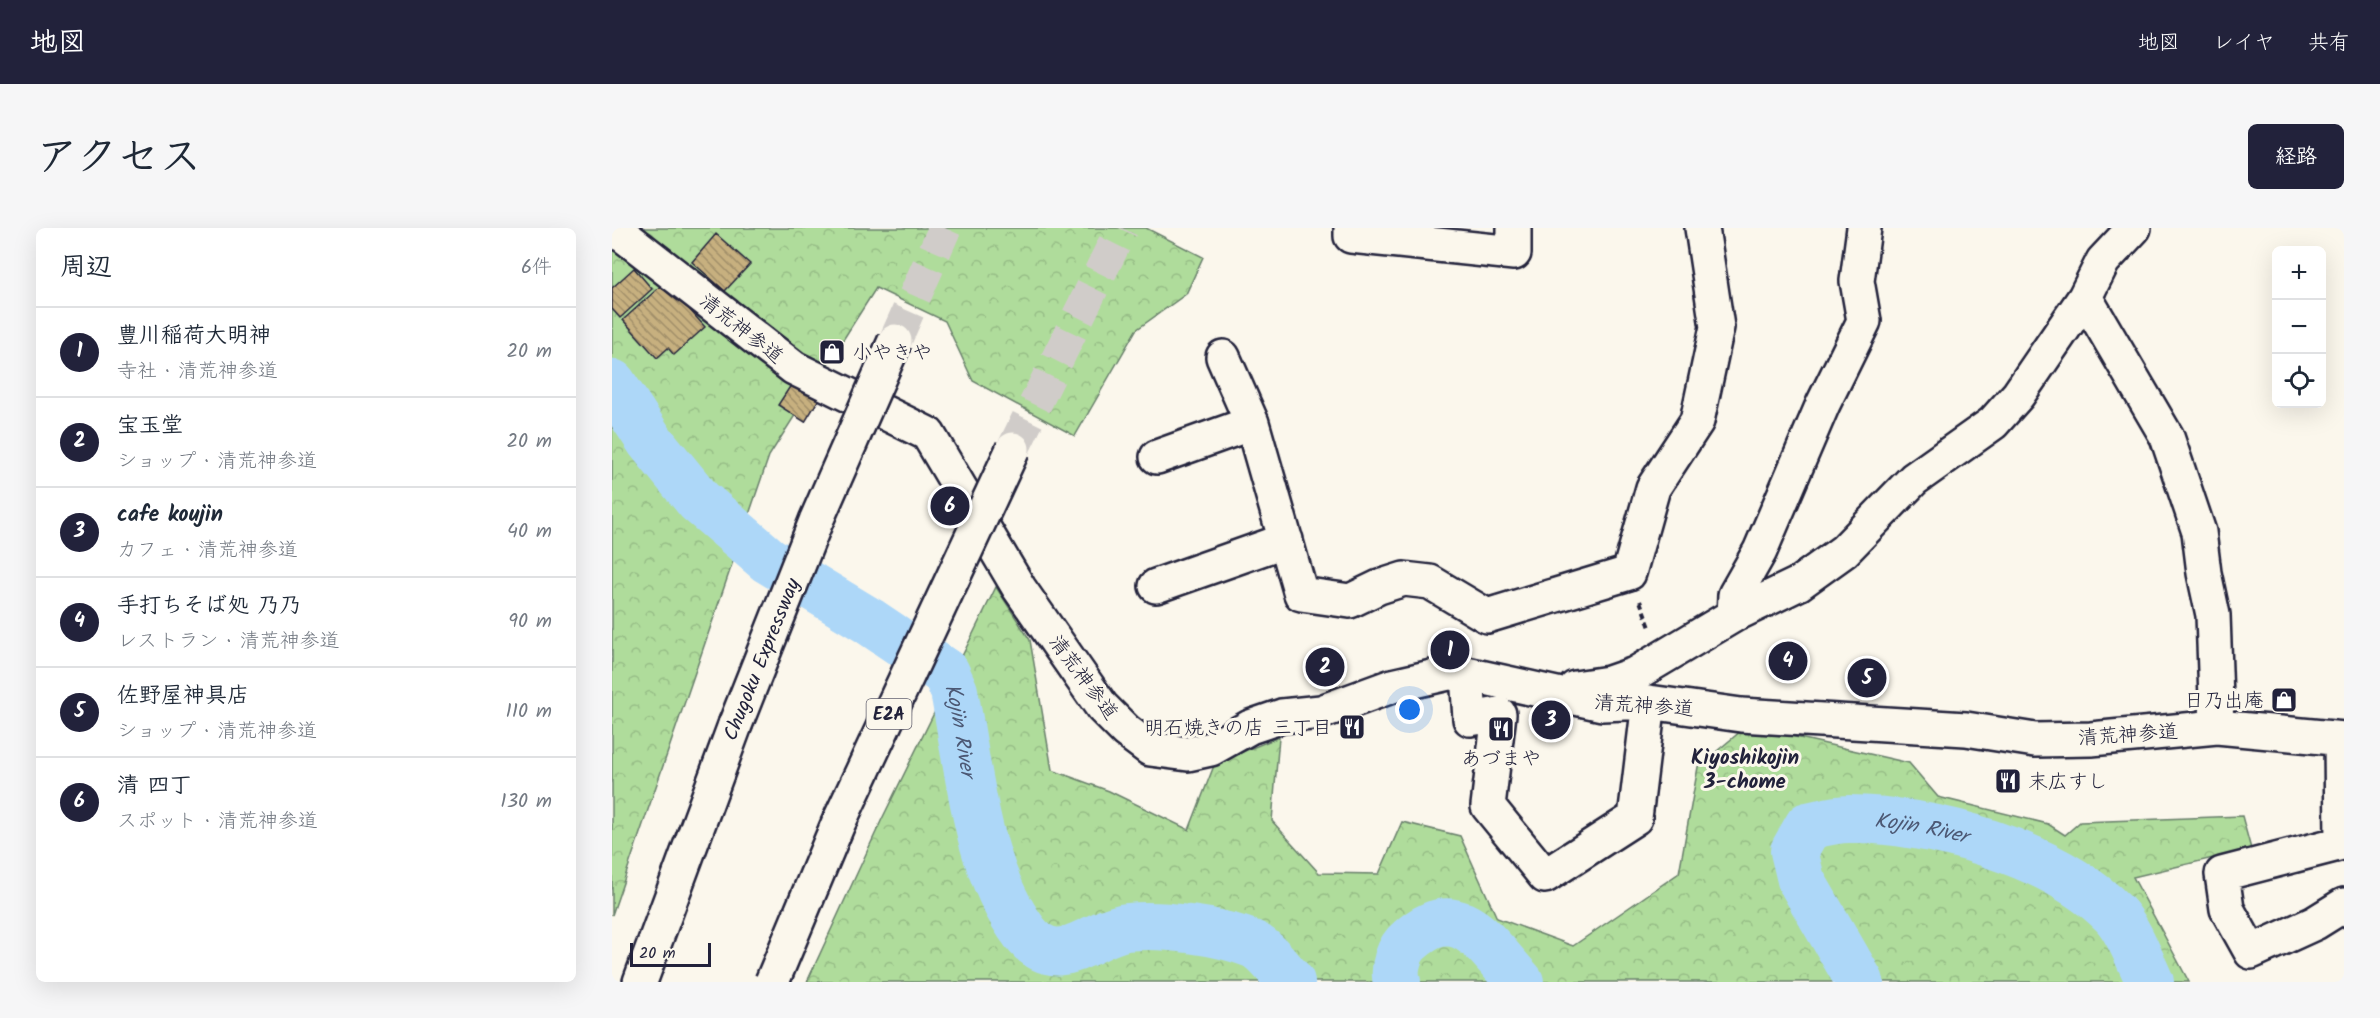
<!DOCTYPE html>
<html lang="ja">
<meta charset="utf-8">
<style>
:root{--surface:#fff;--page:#f6f6f7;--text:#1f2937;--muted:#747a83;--line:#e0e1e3;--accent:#22223b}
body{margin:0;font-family:Kalam,"Klee One",sans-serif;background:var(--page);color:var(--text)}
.controls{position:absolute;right:18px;top:18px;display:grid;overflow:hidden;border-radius:9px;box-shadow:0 6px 24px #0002}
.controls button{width:54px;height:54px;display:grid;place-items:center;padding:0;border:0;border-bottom:2px solid var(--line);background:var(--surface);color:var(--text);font:30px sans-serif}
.scale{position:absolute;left:18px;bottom:15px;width:81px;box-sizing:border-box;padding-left:6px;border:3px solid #22223b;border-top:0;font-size:16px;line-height:21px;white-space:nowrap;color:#22223b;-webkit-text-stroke:4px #fbf7ec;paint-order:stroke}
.you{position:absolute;left:798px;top:482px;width:21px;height:21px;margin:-15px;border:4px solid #fff;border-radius:50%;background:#1a73e8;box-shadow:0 0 0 9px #1a73e833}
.badge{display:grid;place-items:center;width:39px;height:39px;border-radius:50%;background:var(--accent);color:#fff;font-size:20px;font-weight:700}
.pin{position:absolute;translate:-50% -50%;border:3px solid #fff;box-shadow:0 2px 6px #0006}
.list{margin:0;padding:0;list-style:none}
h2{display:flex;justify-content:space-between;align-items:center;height:78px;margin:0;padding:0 24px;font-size:26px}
h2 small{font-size:20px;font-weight:400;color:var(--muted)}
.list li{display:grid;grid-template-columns:39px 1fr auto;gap:18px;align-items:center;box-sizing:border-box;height:90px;padding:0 24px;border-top:2px solid var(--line)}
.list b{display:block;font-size:22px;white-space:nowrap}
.list p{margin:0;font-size:20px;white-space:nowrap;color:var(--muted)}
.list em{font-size:20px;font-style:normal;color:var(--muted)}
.icon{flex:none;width:33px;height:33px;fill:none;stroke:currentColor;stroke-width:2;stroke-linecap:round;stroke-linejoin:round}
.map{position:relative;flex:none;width:1732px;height:754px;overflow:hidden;border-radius:9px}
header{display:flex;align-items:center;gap:36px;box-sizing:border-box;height:84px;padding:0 30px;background:var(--accent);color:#fff}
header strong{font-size:28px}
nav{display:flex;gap:33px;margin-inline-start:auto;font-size:21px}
.intro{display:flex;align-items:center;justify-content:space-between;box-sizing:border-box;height:144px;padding:0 36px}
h1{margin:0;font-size:42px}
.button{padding:15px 27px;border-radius:9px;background:var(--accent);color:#fff;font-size:21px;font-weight:700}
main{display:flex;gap:36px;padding:0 36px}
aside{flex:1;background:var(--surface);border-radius:9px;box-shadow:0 6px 24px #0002}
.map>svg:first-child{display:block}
.forest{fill:url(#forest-crowns);stroke:#687f6b;stroke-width:1.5}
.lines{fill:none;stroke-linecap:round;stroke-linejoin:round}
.river{stroke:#add7f8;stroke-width:48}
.building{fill:url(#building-back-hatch);stroke:#22223b;stroke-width:1.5}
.highway-tunnel{stroke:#d0ccc9;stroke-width:33;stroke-dasharray:33 16;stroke-linecap:butt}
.minor-casing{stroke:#22223b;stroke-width:38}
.highway-casing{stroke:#22223b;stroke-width:38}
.path{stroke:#22223b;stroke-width:4;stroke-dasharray:6 4.5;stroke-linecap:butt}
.minor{stroke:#fbf7ec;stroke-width:33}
.highway{stroke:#fbf7ec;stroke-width:33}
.highway-bridge-casing{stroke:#22223b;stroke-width:38;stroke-linecap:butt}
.highway-bridge{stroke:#fbf7ec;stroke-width:33}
.labels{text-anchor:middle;stroke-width:6;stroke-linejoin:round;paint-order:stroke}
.shield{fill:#fbf7ec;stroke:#636270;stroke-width:1.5}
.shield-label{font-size:18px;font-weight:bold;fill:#22223b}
.street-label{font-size:20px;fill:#22223b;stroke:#fbf7ec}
.poi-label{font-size:20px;fill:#22223b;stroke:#fbf7ec;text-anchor:start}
.water-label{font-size:21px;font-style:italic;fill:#4c5874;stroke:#fbf7ec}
.neighbourhood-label{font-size:21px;font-weight:bold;fill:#22223b;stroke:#fbf7ec}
</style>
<header>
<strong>地図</strong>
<nav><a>地図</a><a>レイヤ</a><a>共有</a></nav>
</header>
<div class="intro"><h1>アクセス</h1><a class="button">経路</a></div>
<main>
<aside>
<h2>周辺<small>6件</small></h2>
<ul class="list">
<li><span class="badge">1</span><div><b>豊川稲荷大明神</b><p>寺社 · 清荒神参道</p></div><em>20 m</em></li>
<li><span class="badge">2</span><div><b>宝玉堂</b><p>ショップ · 清荒神参道</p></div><em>20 m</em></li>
<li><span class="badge">3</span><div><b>cafe koujin</b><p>カフェ · 清荒神参道</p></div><em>40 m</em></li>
<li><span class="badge">4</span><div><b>手打ちそば処 乃乃</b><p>レストラン · 清荒神参道</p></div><em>90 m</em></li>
<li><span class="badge">5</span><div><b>佐野屋神具店</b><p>ショップ · 清荒神参道</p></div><em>110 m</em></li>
<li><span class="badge">6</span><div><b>清 四丁</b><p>スポット · 清荒神参道</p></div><em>130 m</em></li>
</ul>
</aside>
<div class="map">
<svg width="1732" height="754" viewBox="0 0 1732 754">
<defs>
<pattern id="forest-crowns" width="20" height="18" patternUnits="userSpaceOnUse" patternTransform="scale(1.5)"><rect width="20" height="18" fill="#afdc9b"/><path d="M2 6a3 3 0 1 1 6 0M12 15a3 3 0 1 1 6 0" fill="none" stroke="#96bc86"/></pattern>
<pattern id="building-back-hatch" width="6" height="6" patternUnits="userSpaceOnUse" patternTransform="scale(1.5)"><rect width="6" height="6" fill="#c7b07f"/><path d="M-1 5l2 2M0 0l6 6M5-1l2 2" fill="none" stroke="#a18f69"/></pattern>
</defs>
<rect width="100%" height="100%" fill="#fbf7ec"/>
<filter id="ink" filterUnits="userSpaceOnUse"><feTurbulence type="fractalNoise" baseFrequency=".0167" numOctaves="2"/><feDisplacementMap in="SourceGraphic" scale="12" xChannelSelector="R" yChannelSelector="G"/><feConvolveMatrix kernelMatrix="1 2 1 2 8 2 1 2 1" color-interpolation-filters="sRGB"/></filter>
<g filter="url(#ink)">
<path class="forest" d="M0,0H534L591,29L574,66L524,102L463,208L361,153L333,93L264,60L157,228L0,687Z
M384,359L418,412L440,542L497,563L577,602L603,535L667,509L660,593L707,645L767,646L790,594L848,608L885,690L961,718L1067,645L1086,539L1135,498L1297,535L1326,569L1436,596L1453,607L1468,594L1630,588L1639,621L1521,649L1577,754H195L270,591Z"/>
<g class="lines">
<g class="river">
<path id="s1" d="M0,155L38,213L87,273L156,332L257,393L334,445L342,463C357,541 364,640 413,705C446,748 480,703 515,699C549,695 608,703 640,716C654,722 669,743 679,754"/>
<path d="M785,754C781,740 787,721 798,712C848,667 874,718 908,754"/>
<path id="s2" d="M1248,754L1189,652L1182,623L1196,598C1209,595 1223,591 1237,591C1320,591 1442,625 1502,686C1516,700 1529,735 1538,754"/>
</g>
</g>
<path class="building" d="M104,6L138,36L113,63L80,34Z
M22,40L40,61L8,90L0,81V60Z
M53,54L93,99L62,127L56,120L45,130L11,92Z
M181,154L207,171L193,194L166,177Z
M840,418L842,425L835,426L834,419Z"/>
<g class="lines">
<path class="highway-tunnel" d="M283,113L333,0
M401,221L510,0"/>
<defs>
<path id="minor" d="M2,0L182,140L316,206L407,360L490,479L514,503L538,521L576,526L599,521L638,499L670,488L709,484L780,458L837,445L855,446L990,476L1037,474L1129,487L1354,501L1423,512L1479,511L1605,499L1732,511
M739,0V8L902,25V0
M1473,69L1491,33L1522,0
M611,129L640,195L689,366L738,373L767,359L792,351L818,354L875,388L1017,345L1041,260L1085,193L1105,99L1090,0
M545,229L640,195
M544,358L674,312
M1122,387L1123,367L1148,323L1211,176L1252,93L1245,53L1252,0
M855,446L858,491L887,486L876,578L933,648L1023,590L1037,474
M963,460L997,455L1023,446L1122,387L1186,356L1232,323L1302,251L1381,195L1406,167L1473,69L1555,209L1587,304L1592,345L1601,387L1605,499
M1729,511L1730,615L1610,646L1615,681L1639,724L1703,695L1732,677"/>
<path id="highway" d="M28,754L123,497"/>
</defs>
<use href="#minor" class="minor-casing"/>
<use href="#highway" class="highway-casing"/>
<path class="path" d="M1028,373L1039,402"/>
<use href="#minor" class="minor"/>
<use href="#highway" class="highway"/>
<defs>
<path id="highway-bridge" d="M123,497L204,293L283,113
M160,754L226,596L401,221"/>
</defs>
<use href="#highway-bridge" class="highway-bridge-casing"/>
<use href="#highway-bridge" class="highway-bridge"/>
</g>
</g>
<defs>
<symbol id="shop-square" viewBox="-11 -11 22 22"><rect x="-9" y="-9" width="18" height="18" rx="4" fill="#22223b" stroke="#fbf7ec"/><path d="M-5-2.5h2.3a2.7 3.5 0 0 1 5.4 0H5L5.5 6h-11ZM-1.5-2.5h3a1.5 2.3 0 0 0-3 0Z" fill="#fff"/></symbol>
<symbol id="restaurant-square" viewBox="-11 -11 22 22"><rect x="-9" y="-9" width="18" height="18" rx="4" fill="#22223b" stroke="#fbf7ec"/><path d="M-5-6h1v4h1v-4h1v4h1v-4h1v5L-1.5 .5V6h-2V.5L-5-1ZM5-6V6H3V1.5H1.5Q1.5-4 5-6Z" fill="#fff"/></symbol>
</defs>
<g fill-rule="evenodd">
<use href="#shop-square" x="205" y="109" width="30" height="30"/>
<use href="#shop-square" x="1657" y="457" width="30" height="30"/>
<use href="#restaurant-square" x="725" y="484" width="30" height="30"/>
<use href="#restaurant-square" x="874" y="486" width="30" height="30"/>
<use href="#restaurant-square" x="1381" y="538" width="30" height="30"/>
</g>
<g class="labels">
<rect class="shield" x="254.5" y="471" width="45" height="30" rx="4.5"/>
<g class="shield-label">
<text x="277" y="492">E2A</text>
</g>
<g class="street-label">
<text transform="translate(130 100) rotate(38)" y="7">清荒神参道</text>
<text transform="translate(149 431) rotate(-68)" y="7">Chugoku Expressway</text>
<text transform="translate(472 449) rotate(53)" y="7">清荒神参道</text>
<text transform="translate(1032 477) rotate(4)" y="7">清荒神参道</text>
<text transform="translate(1516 506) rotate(-4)" y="7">清荒神参道</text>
</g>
<g class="poi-label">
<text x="240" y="131">小やきや</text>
<text x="1652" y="479" text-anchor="end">日乃出庵</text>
<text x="720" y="506" text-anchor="end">明石焼きの店 三丁目</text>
<text x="889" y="537" text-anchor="middle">あづまや</text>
<text x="1416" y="560">末広すし</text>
</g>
<g class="water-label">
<text dy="7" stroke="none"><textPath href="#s1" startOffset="508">Kojin River</textPath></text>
<text dy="7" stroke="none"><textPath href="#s2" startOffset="291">Kojin River</textPath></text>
</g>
<g class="neighbourhood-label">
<text x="1133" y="536">Kiyoshikojin<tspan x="1133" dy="24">3-chome</tspan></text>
</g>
</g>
</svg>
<div class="controls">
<button>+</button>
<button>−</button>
<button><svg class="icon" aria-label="locate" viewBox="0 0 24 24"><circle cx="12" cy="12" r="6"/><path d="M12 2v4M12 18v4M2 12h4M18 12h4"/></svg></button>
</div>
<div class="scale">20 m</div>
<div class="you"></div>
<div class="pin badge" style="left:838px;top:422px">1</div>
<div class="pin badge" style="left:713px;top:439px">2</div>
<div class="pin badge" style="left:939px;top:492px">3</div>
<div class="pin badge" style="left:1176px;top:433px">4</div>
<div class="pin badge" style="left:1255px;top:450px">5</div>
<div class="pin badge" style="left:338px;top:278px">6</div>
</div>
</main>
